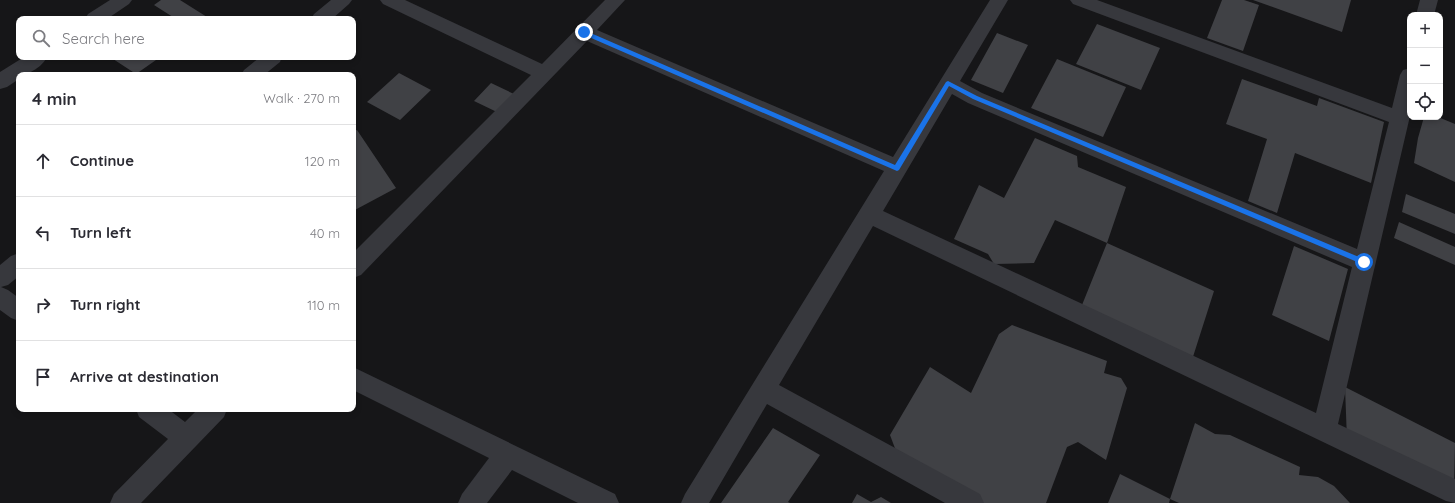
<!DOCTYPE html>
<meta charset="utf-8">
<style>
:root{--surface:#fff;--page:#f7f7f7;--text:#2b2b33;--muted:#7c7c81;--line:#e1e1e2}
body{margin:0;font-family:Quicksand,sans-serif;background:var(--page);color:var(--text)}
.controls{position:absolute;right:12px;top:12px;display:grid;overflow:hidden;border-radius:8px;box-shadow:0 2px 6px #0003}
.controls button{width:36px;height:36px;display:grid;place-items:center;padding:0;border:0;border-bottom:1px solid var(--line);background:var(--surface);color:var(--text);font:20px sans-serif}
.stop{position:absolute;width:12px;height:12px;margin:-9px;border:3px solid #1a73e8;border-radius:50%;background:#fff}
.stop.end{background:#1a73e8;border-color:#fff;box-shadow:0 1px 4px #0008}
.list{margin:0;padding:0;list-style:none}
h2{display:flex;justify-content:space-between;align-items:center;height:52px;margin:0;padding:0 16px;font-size:17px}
h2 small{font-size:13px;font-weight:400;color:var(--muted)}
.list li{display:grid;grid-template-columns:26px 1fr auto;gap:12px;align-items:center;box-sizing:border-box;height:72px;padding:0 16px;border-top:1px solid var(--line)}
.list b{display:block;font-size:15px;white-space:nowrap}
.list em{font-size:13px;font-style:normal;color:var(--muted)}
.icon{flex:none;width:22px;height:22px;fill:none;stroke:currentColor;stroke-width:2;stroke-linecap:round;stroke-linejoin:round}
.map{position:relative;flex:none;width:1455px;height:503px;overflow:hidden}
.search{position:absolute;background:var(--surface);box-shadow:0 2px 6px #0003;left:16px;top:16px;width:340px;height:44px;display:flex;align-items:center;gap:10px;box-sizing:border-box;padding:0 14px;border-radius:8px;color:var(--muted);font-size:15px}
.panel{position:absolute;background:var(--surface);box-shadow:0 2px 6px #0003;left:16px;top:72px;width:340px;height:340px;border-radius:8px}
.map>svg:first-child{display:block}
.building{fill:#404145}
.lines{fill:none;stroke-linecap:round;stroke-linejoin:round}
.minor{fill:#37383d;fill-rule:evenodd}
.route{fill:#1a73e8}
</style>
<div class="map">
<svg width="1455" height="503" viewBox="0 0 1455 503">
<rect width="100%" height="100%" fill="#161618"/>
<path class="building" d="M161,0H180L207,17L204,19H176L154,5Z
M1222,0H1244L1259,5L1243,51L1207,38Z
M1253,0H1351L1342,32Z
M1097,24L1160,48L1141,90L1076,64Z
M997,33L1028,45L1003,93L971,80Z
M110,57H151L156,60L136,74Z
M1057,59L1126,87L1103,137L1031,108Z
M399,73L431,90L400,120L367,102Z
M1242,79L1317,106L1319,98L1384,122L1371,183L1295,153L1277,213L1248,201L1267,139L1226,124Z
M491,83L516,95L499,113L474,101Z
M1424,117H1438L1455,124V182L1414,163L1418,138Z
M357,130L396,188L353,211V131Z
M1035,138L1077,156L1078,167L1126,187L1107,243L1214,291L1191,363L1080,310L1107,243L1055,220L1034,263L994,264L988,254L954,239L979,185L1004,198Z
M1406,194L1455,214V234L1402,212Z
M1399,222L1455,247V265L1394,238Z
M1294,246L1348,269L1329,341L1272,315Z
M1012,325L1107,361L1104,373L1121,378L1127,388L1106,460L1078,442L1067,447L1046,503H983L899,459L890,435L930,367L971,393L999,334Z
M1345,387L1455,443L1454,488L1347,440Z
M1195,423L1215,434L1230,435L1300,467L1299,475L1318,477L1334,486L1350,503H1179L1170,499Z
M773,428L820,455L788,502L790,503H721Z
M1120,474L1170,499L1169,503H1108Z
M857,494L871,502L881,497L891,503H852Z"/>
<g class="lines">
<path class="minor" d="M110,0H132L129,4L107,19H85L88,14Z
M331,0H352L349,4L332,19H311L314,14Z
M380,0H405L542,64L605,0H625L597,30L893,157L990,0H1008L960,81L982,93L1357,249L1389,122L1073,4L1070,0H1097L1392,108L1400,75L1403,70L1410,68V116L1338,424L1455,479V503L1446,501L873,226L779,385L980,494L984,503H945L767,404L709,503H681L685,494L884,171L587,41L361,275L353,278V253L531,75L383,4ZM952,94L968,103L1352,267L1316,413L883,211Z
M1420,0H1438L1434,15H1416Z
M24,57H47C43,66 29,75 19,75V79L7,87L0,89V72Z
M260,57H282L280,62L264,75H241L244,70Z
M19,253V276L8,285L1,287L8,290L19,298V321L11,318L0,310V265L11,256Z
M353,367L615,494L619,503H578L512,470L487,503H458L462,494L489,458L353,390Z
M136,409H168L185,422L198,409H227L224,417L141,503H110L114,494L168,439L139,417Z"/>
</g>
<path class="route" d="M582,31H586L895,165L946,82L948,81L977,96L1366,260L1367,262L1366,264H1362L973,99L949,86L899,170L897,171L582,34Z"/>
</svg>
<div class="controls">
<button>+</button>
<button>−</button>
<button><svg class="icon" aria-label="locate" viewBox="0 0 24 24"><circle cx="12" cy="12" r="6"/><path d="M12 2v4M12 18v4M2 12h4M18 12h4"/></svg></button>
</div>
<div class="stop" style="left:1364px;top:262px"></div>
<div class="stop end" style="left:584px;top:32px"></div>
<div class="search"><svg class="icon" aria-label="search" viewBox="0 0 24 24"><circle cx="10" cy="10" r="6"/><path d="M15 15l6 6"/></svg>Search here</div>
<section class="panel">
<h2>4 min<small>Walk · 270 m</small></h2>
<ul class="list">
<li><svg class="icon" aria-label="ahead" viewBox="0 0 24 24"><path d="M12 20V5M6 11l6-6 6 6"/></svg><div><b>Continue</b></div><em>120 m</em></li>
<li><svg class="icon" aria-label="left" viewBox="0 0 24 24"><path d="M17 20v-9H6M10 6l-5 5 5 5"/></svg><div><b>Turn left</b></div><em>40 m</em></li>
<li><svg class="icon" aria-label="right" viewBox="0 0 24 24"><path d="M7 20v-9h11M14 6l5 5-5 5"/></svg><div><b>Turn right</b></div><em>110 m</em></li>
<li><svg class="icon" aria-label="arrive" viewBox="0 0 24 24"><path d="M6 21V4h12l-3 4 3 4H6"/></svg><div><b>Arrive at destination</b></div></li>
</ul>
</section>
</div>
